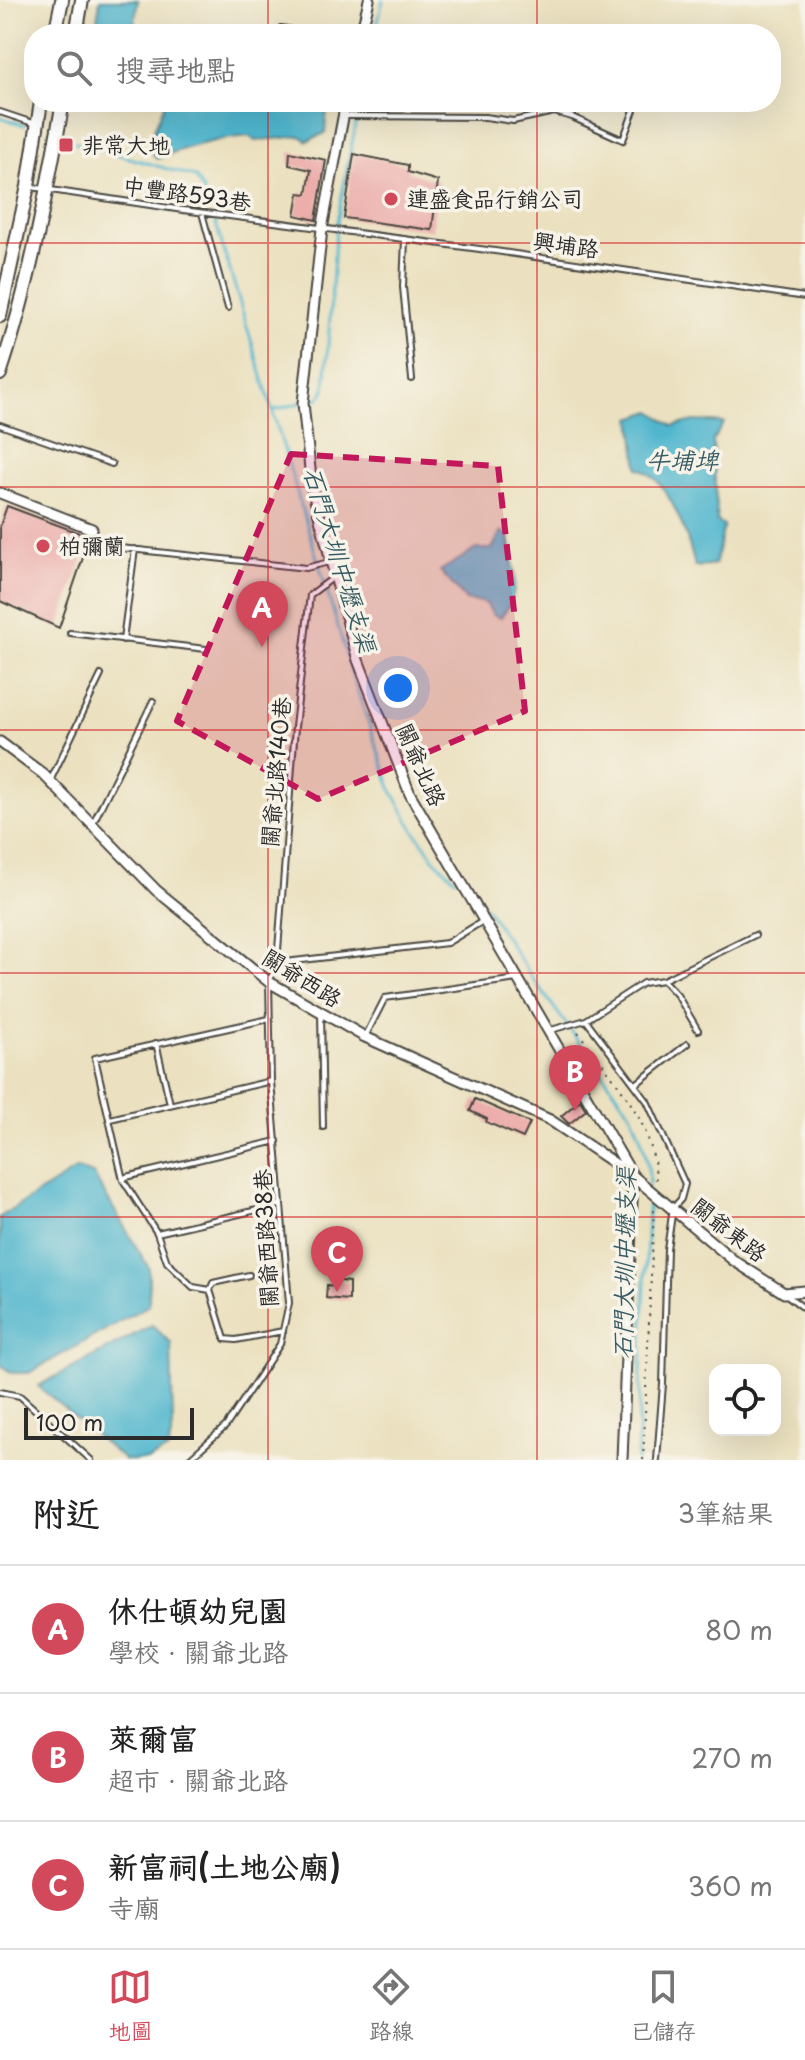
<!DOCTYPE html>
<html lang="zh-TW">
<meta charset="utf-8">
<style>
:root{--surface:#fff;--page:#f2f2f2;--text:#222;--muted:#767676;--line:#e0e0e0;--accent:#d1495b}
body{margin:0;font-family:"Playpen Sans","LXGW WenKai TC",sans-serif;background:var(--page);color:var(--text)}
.controls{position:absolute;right:24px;bottom:24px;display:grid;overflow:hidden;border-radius:16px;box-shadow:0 8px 32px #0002}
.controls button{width:72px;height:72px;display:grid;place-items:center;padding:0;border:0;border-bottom:2px solid var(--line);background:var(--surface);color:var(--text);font:40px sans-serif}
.scale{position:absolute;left:24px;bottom:20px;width:170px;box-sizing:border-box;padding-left:8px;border:4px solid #2b2b2b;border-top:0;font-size:22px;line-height:28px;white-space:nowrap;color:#2b2b2b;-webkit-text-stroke:6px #f7f3e8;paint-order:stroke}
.you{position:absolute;left:398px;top:688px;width:28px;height:28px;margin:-20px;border:6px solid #fff;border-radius:50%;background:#1a73e8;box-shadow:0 0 0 12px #1a73e833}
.badge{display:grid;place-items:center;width:52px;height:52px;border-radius:50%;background:var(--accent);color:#fff;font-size:26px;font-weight:700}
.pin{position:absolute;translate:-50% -66px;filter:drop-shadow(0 2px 4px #0008)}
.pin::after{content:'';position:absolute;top:42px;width:28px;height:24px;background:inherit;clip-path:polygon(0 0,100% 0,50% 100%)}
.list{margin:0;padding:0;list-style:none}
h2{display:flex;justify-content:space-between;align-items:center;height:104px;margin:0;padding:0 32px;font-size:34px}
h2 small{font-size:26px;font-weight:400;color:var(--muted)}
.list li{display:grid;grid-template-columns:52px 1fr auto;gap:24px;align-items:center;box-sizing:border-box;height:128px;padding:0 32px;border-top:2px solid var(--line)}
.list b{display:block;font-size:30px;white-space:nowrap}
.list p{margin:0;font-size:26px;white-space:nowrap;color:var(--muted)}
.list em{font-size:26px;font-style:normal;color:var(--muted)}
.icon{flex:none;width:44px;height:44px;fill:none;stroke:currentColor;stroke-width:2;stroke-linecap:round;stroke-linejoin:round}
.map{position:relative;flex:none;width:805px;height:1460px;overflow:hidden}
.search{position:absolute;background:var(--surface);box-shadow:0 8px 32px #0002;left:24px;right:24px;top:24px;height:88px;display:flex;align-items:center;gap:20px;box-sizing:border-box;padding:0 28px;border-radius:32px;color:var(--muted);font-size:30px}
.sheet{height:488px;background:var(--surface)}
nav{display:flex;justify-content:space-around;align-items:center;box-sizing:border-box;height:112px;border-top:2px solid var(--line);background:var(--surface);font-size:22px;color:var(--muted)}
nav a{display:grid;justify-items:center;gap:4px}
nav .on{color:var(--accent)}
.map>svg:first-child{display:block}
.water{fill:#50b6ce;stroke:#3e707c;stroke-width:2}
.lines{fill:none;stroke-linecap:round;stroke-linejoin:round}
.stream{stroke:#50b6ce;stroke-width:3}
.building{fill:#ecadab}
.service-casing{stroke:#484641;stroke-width:8}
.minor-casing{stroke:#484641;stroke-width:13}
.secondary-casing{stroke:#484641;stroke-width:16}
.path{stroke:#484641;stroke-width:2;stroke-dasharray:2 6;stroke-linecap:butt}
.service{stroke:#fff;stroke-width:4}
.minor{stroke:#fff;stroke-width:9}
.secondary{stroke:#fff;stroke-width:12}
.marked{fill:#c2185b;fill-opacity:0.2;stroke:#c2185b;stroke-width:6;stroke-dasharray:16 10;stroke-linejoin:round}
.grid{fill:none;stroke:#d62828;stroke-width:2;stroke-opacity:0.55}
.poi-dot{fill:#d1495b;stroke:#f7f3e8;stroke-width:3}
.labels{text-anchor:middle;stroke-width:7;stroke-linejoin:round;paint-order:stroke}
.poi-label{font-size:22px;fill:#2b2b2b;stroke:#f7f3e8;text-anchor:start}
.street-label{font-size:22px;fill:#2b2b2b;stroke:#f7f3e8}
.water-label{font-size:24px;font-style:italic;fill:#385c64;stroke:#f7f3e8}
</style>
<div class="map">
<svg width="805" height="1460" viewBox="0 0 805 1460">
<rect width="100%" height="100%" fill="#f7f3e8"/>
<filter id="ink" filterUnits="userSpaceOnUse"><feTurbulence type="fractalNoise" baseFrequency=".0125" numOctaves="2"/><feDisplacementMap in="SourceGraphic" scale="16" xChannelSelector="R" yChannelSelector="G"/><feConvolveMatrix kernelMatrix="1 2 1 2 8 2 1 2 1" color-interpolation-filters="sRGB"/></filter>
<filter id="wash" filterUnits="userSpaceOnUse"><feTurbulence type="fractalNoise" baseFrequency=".006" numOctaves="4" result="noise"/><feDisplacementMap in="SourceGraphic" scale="32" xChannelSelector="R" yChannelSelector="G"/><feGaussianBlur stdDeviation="1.8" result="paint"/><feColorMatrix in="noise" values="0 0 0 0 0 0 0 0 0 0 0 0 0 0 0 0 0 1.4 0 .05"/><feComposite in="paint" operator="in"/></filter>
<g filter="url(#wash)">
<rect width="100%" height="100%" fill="#ebe1c0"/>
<path class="water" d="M100,0H138L133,34H95Z
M165,102H323L327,108L325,133L307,141L301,136L255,141L249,136C216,139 187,146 157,159L153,154L154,130Z
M652,411L673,426L695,421L724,423L713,440L717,521L724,526L715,564L695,567C689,539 668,476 638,468L632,418Z
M501,531L509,536C513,565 523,595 500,618L493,615L486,603L466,600L440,571L476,549H492Z
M77,1169L93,1174L149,1268V1305L29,1373H11L0,1364V1217Z
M152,1325L171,1343L173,1427L168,1450L148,1460H124L38,1386Z"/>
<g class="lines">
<path class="stream" d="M375,34L383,0
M0,117L24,125
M75,142L195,177L209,201
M215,221L356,687L392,791L414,830L436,861L455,879
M274,410L319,398L325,390L336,227L360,102
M475,898L488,910L531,976L631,1113C640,1135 650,1160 649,1184
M637,1460L649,1192"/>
</g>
<g id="blocks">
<path class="building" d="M290,152L326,160L316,220L295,215L299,193L307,194L311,170L289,165Z
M354,154L408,165V172L438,181L432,230L344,218Z
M7,506L90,537L59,628L0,601V526Z
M475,1099L530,1123L523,1138L486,1122L487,1119L470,1111Z
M580,1100L586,1110L569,1124L561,1116Z
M333,1280L349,1282V1300L326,1298L327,1285L333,1286Z"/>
</g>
</g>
<g filter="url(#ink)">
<use href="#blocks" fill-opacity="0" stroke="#484641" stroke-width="2"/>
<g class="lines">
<defs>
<path id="service" d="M281,28L315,34
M0,112L36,124
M554,112L558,102
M346,116L485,117L513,121L554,112L572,117L623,140L637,102
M31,187L183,210L495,251L805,297
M202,213L228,308
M405,239L403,287L412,379
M0,425L112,464
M111,547L306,568L329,562
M70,633L206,649
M123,640L135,549
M51,779L101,675
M93,823L153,701
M277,963L447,943L483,921
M663,980L755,935
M321,1013L323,1127
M269,1019L95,1058L123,1180L157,1233L167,1262L193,1287L210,1290L225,1339L236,1340L283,1331
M586,1020L643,983L663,980L677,995L698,1030
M551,1030L586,1020L647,1101L685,1184L681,1199L673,1208L667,1249L663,1384L657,1460
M366,1035L385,998L517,979
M156,1043L170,1104
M636,1084L687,1044
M110,1119L271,1081
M123,1180L126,1177L277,1141
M157,1233L279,1205
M210,1290L213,1283L249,1275
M788,1296L805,1309
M0,1392L20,1396L91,1460
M188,1460L226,1426L240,1405L280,1344L289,1303L271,1081L269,982L277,963L295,727L310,595L334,577"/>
<path id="minor" d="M361,34L369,0
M346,102L322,229L303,403L312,488L335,576L358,660L410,794L633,1176
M0,493L92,529
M0,742L43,774L156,890L269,982L365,1037L550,1120L633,1176L733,1260L784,1293L805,1291
M622,1460L633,1176"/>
<path id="secondary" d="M55,34L62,0
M76,34L82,0
M0,316L28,186L41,102
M0,374C30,285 46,194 63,102"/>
</defs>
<use href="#service" class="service-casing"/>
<use href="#minor" class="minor-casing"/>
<use href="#secondary" class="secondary-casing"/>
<path class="path" d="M578,1032C612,1078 654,1120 656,1180
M643,1460L654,1207"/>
<use href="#service" class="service"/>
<use href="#minor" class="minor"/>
<use href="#secondary" class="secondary"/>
</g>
</g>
<path class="marked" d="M291,454L498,466L525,711L318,799L177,721Z"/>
<path class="grid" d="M268,0V34M537,0V34M268,102V1460M537,102V1460M0,243H805M0,487H805M0,730H805M0,973H805M0,1217H805"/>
<g class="poi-dot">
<rect x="58" y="137" width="16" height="16" rx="4"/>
<circle cx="391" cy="199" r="8"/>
<circle cx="43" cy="546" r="8"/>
</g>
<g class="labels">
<g class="poi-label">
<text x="82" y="153">非常大地</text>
<text x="407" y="207">連盛食品行銷公司</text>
<text x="59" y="554">柏彌蘭</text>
</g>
<g class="street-label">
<text transform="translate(187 194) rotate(8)" y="8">中豐路593巷</text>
<text transform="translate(566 245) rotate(8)" y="8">興埔路</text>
<text transform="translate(421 765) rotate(66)" y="8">關爺北路</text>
<text transform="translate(276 772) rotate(-85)" y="8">關爺北路140巷</text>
<text transform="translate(302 978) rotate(32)" y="8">關爺西路</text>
<text transform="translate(729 1230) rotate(38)" y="8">關爺東路</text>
<text transform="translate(266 1238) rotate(-93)" y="8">關爺西路38巷</text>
</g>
<g class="water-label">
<text x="682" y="469">牛埔埤</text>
<text transform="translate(339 560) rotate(73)" y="8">石門大圳中壢支渠</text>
<text transform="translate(625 1263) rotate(-89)" y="8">石門大圳中壢支渠</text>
</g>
</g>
</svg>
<div class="controls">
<button><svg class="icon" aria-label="locate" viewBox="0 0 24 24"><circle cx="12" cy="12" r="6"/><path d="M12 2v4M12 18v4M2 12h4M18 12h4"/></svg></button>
</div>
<div class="scale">100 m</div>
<div class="you"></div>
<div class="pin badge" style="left:262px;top:647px">A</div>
<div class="pin badge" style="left:575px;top:1111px">B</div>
<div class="pin badge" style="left:337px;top:1292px">C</div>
<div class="search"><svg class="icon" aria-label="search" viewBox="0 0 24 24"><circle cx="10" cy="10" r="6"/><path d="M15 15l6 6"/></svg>搜尋地點</div>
</div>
<section class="sheet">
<h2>附近<small>3筆結果</small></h2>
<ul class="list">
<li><span class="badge">A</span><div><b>休仕頓幼兒園</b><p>學校 · 關爺北路</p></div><em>80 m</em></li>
<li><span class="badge">B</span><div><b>萊爾富</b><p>超市 · 關爺北路</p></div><em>270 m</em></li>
<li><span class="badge">C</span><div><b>新富祠(土地公廟)</b><p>寺廟</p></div><em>360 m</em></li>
</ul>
</section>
<nav>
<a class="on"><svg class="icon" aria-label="map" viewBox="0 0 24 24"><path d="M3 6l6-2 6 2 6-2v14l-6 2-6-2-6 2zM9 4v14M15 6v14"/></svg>地圖</a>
<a><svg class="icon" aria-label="directions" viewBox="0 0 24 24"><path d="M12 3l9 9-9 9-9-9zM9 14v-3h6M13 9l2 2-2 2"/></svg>路線</a>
<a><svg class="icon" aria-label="saved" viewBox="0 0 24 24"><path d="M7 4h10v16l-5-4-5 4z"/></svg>已儲存</a>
</nav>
